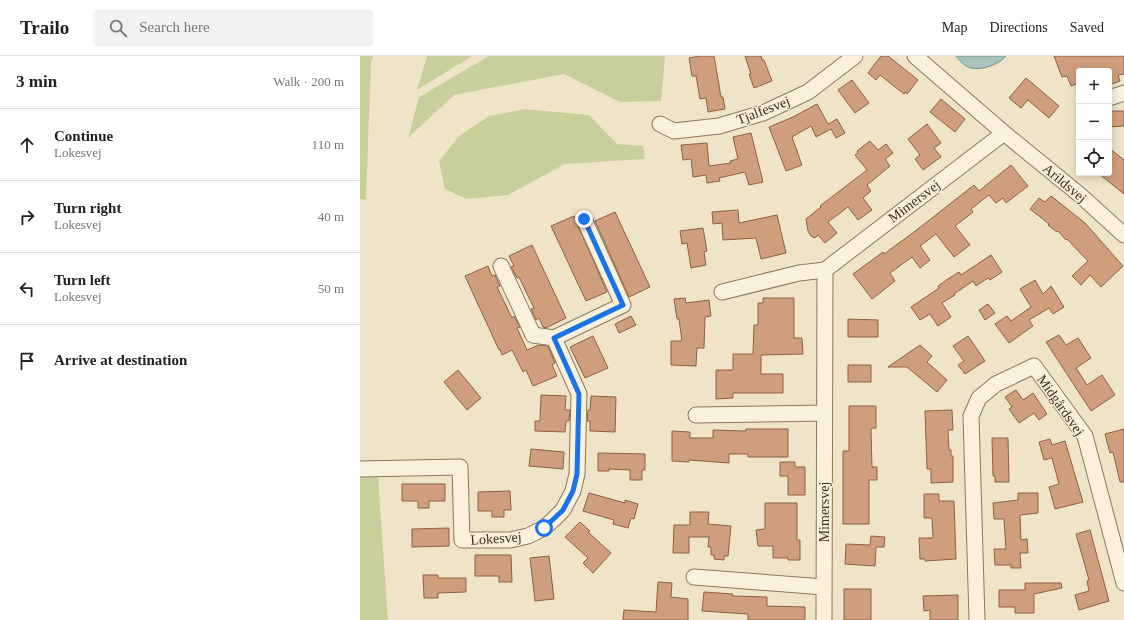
<!DOCTYPE html>
<meta charset="utf-8">
<style>
:root{--surface:#fff;--page:#f2f2f2;--text:#222;--muted:#767676;--line:#e0e0e0}
body{margin:0;font-family:"Times New Roman",serif;background:var(--page);color:var(--text)}
.controls{position:absolute;right:12px;top:12px;display:grid;overflow:hidden;border-radius:4px;box-shadow:0 2px 10px #0003}
.controls button{width:36px;height:36px;display:grid;place-items:center;padding:0;border:0;border-bottom:1px solid var(--line);background:var(--surface);color:var(--text);font:20px sans-serif}
.stop{position:absolute;width:12px;height:12px;margin:-9px;border:3px solid #1a73e8;border-radius:50%;background:#fff}
.stop.end{background:#1a73e8;border-color:#fff;box-shadow:0 1px 4px #0008}
.list{margin:0;padding:0;list-style:none}
h2{display:flex;justify-content:space-between;align-items:center;height:52px;margin:0;padding:0 16px;font-size:17px}
h2 small{font-size:13px;font-weight:400;color:var(--muted)}
.list li{display:grid;grid-template-columns:26px 1fr auto;gap:12px;align-items:center;box-sizing:border-box;height:72px;padding:0 16px;border-top:1px solid var(--line)}
.list b{display:block;font-size:15px;white-space:nowrap}
.list p{margin:0;font-size:13px;white-space:nowrap;color:var(--muted)}
.list em{font-size:13px;font-style:normal;color:var(--muted)}
.icon{flex:none;width:22px;height:22px;fill:none;stroke:currentColor;stroke-width:2;stroke-linecap:round;stroke-linejoin:round}
.map{position:relative;flex:none;width:764px;height:564px;overflow:hidden}
header{display:flex;align-items:center;gap:24px;box-sizing:border-box;height:56px;padding:0 20px;background:var(--surface);border-bottom:1px solid var(--line)}
header strong{font-size:19px}
nav{display:flex;gap:22px;margin-inline-start:auto;font-size:14px}
.search{width:280px;height:36px;background:var(--page);display:flex;align-items:center;gap:10px;box-sizing:border-box;padding:0 14px;border-radius:4px;color:var(--muted);font-size:15px}
main{display:flex}
aside{flex:1;background:var(--surface)}
.map>svg:first-child{display:block}
.green{fill:#c9cf9b}
.water{fill:#a9c4bc;stroke:#6f938a}
.building{fill:#cf9f7d;stroke:#8d5f41}
.lines{fill:none;stroke-linecap:round;stroke-linejoin:round}
.street-casing{stroke:#8d765c;stroke-width:17}
.street{stroke:#faf1dc;stroke-width:15}
.route{stroke:#1a73e8;stroke-width:5}
.labels{text-anchor:middle;stroke-width:3;stroke-linejoin:round;paint-order:stroke}
.street-label{font-size:14px;fill:#3d2e20;stroke:#f7eed8}
</style>
<header>
<strong>Trailo</strong>
<div class="search"><svg class="icon" aria-label="search" viewBox="0 0 24 24"><circle cx="10" cy="10" r="6"/><path d="M15 15l6 6"/></svg>Search here</div>
<nav><a>Map</a><a>Directions</a><a>Saved</a></nav>
</header>
<main>
<aside>
<h2>3 min<small>Walk · 200 m</small></h2>
<ul class="list">
<li><svg class="icon" aria-label="ahead" viewBox="0 0 24 24"><path d="M12 20V5M6 11l6-6 6 6"/></svg><div><b>Continue</b><p>Lokesvej</p></div><em>110 m</em></li>
<li><svg class="icon" aria-label="right" viewBox="0 0 24 24"><path d="M7 20v-9h11M14 6l5 5-5 5"/></svg><div><b>Turn right</b><p>Lokesvej</p></div><em>40 m</em></li>
<li><svg class="icon" aria-label="left" viewBox="0 0 24 24"><path d="M17 20v-9H6M10 6l-5 5 5 5"/></svg><div><b>Turn left</b><p>Lokesvej</p></div><em>50 m</em></li>
<li><svg class="icon" aria-label="arrive" viewBox="0 0 24 24"><path d="M6 21V4h12l-3 4 3 4H6"/></svg><div><b>Arrive at destination</b></div></li>
</ul>
</aside>
<div class="map">
<svg width="764" height="564" viewBox="0 0 764 564">
<rect width="100%" height="100%" fill="#f0e4c8"/>
<path class="green" d="M0,0H13L11,6L6,144L0,143Z
M67,0H112L57,34Z
M129,0H305L301,45L260,46L204,18L94,39L48,82L59,41Z
M165,53L229,59L257,88L283,90L285,103L205,108L148,139L106,143L85,133L79,105L99,80L129,60Z
M0,421H18L28,564H0Z"/>
<path class="water" d="M596,0H646C640,8 621,15 611,12C604,10 600,5 596,0Z"/>
<path class="building" d="M340,0H354L361,41H363L365,53L348,56L346,42L340,43L336,20H332L329,2Z
M385,0H401L402,4H404L412,25L394,32L389,18H391Z
M521,0H528L558,24L547,38L545,36L544,38L520,19L516,24L508,17Z
M694,0H764V18L758,19L760,25L749,29V15H719V27L711,30L707,20L702,21Z
M666,22L699,50L689,62L668,44L661,52L649,42Z
M492,24L509,47L495,57L478,34Z
M581,43L605,63L595,76L570,56Z
M457,48L468,68L477,63L485,77L476,82L471,73L456,81L451,70L432,81L442,109L426,115L409,71L433,61Z
M749,55H764V70L749,71Z
M567,68L581,87L574,92L581,101L563,114L555,103L560,99L548,83Z
M391,77L403,126L389,129L385,116L359,122L360,125L347,127L346,119L333,121L331,103L323,104L321,89L347,87L349,110L371,107L370,105L378,103L373,81Z
M510,85L518,94L526,88L533,97L525,103L530,110L507,129L511,135L503,142L512,154L498,164L488,151L468,166L477,177L465,187L458,179L455,182L451,180L448,175L446,163L461,151L460,150L507,114L495,99L498,96L497,95Z
M749,92L764,104V138L738,117H749Z
M651,109L668,130L646,147L643,142L636,147L629,139L611,153L613,156L595,170L610,189L594,201L576,178L560,190L570,204L560,212L552,201L530,217L535,225L512,243L493,218L523,196L524,198L558,173L614,129L619,135Z
M691,140L725,167L763,210L741,231L730,219L721,229L712,220L728,205L707,183L706,184L698,175L697,176L688,169L689,168L670,153L679,142L685,146Z
M378,154L379,167L417,159L426,197L401,203L396,182L363,184L362,167L353,168L352,156Z
M255,156L290,231L269,241L235,165Z
M214,160L247,236L226,245L191,170Z
M343,172L347,195L344,196L346,209L331,212L327,187L322,188L320,175Z
M172,189L206,262L186,272L183,271L179,262L176,264L171,253L174,252L159,221L157,222L151,211L154,210L149,200Z
M631,199L642,216L630,224L628,222L616,230L613,225L594,238L595,239L582,247L591,261L578,270L570,258L560,264L551,251L579,232L578,230L588,223L599,216L601,219Z
M128,210L132,220L135,219L140,230L137,231L152,262L154,260L160,271L157,272L167,294L179,289L188,290L195,307L192,309L197,320L173,330L166,314L163,316L152,294L142,299L140,293L139,294L105,220Z
M675,224L683,238L691,230L704,251L693,258L689,252L669,264L673,270L649,287L635,268L647,260L651,265L671,251L660,233Z
M325,242L326,247L349,244L351,260L345,261L344,292H337L336,310L311,309V285H322L319,263H317L314,243Z
M403,242H434V282H442L443,298L401,299V318H423V337H373V342L356,343V314H373V298H393L394,269H398V247H403Z
M628,248L635,257L625,264L619,254Z
M271,260L276,269L259,277L255,268Z
M488,263L518,264V281H488Z
M699,279L706,289L718,282L731,302L716,312L727,329L742,319L755,339L731,355L686,286Z
M233,280L248,312L225,322L210,291Z
M608,280L625,305L605,318L598,309L604,305L593,290Z
M560,289L572,300L567,306L587,324L577,336L547,311H528Z
M488,309H511V326H488Z
M98,314L121,342L107,354L84,326Z
M656,334L663,344L673,337L687,358L679,364L674,357L659,367L649,353L652,351L645,341Z
M181,339L206,340L205,354H210L209,365H206L205,376L175,375V365H180Z
M231,340L256,341L255,376L230,375V365H227L228,354H230Z
M489,350H516V372H512L511,374L512,411H517V424H509V468H483V395H489Z
M592,354L593,374H588L589,394H591V400H593V426L571,427V413H567L565,355Z
M386,373H428V401H388V398H369V407L329,404V406L312,405V375L330,376V382H353V374L386,375Z
M764,373V426H760L753,396L750,397L745,378Z
M632,382H648L649,426H635V420H633Z
M690,383L692,389L705,385L723,446L695,453L689,431L699,428L692,402L684,404L679,386Z
M171,393L204,396L203,413L169,410Z
M238,397L285,398V414H282V424H270V414L249,413V415H238Z
M420,406H435V411H445V439H428V420H420Z
M42,428H85V445H69V452H58V445H42Z
M150,435L151,454H144V461H132V455H118V436Z
M229,437L265,447V444L278,448L274,463L271,462L268,472L253,468L254,464L223,455Z
M658,437H678V457L660,459L661,484L667,483L668,497H660L661,512H651V509H635L634,493H646L644,463H634L633,447L658,444Z
M564,438H579V445H594L596,503L565,505V503H560L559,482H573L572,462H564Z
M405,447H437V484H440V504H428V502H413V490H398L396,474L405,473Z
M330,456H349L348,468L371,470L368,500H364V504L354,503V499H351V491H348L349,481H329V497H313L314,469H330Z
M220,466L230,475L228,476L251,497L233,517L223,507L228,502L205,481Z
M89,472V490L52,491V473Z
M730,474L749,545L719,554L715,539L729,535L727,525L729,524L716,478Z
M511,480L525,481L524,491H516L515,510L485,508L486,488L510,489Z
M115,499H151L152,526H139V520H115Z
M189,500L194,543L175,545L170,502Z
M63,519H78V522H106V536L78,537V542H64Z
M298,526L312,527L311,541L328,543V564H263L264,554L296,556Z
M665,527H701L702,532L674,538V557H655V551H639V534H665Z
M484,533H511V564H484Z
M344,536L373,538L372,540L407,541V550L445,551V564H388V558L342,555Z
M598,539V564H570V554L564,555L563,540Z"/>
<g class="lines">
<defs>
<path id="street" d="M555,0L644,77L720,139L764,179
M749,42L764,37
M300,68L314,75L359,70L403,57L448,36L495,0
M362,236L439,217L465,214
M194,282L263,249L224,163
M336,359L464,357
M0,413L100,411L102,484H150L168,480L184,472L193,464L203,454L213,435L217,418L219,338L194,282L173,279L141,210
M334,521L464,531
M464,564L465,214L644,77
M617,564L611,360L619,342L636,328L674,310L725,380L764,527"/>
</defs>
<use href="#street" class="street-casing"/>
<use href="#street" class="street"/>
</g>
<g class="lines">
<path class="route" d="M184,472L203,454L213,435L217,418L219,338L194,282L263,249L224,163"/>
</g>
<g class="labels">
<g class="street-label">
<text transform="translate(403 54) rotate(-21)" y="5">Tjalfesvej</text>
<text transform="translate(705 127) rotate(40)" y="5">Arildsvej</text>
<text transform="translate(554 145) rotate(-37)" y="5">Mimersvej</text>
<text transform="translate(701 349) rotate(55)" y="5">Midgårdsvej</text>
<text transform="translate(464 456) rotate(-90)" y="5">Mimersvej</text>
<text transform="translate(136 482) rotate(-4)" y="5">Lokesvej</text>
</g>
</g>
</svg>
<div class="controls">
<button>+</button>
<button>−</button>
<button><svg class="icon" aria-label="locate" viewBox="0 0 24 24"><circle cx="12" cy="12" r="6"/><path d="M12 2v4M12 18v4M2 12h4M18 12h4"/></svg></button>
</div>
<div class="stop" style="left:184px;top:472px"></div>
<div class="stop end" style="left:224px;top:163px"></div>
</div>
</main>
